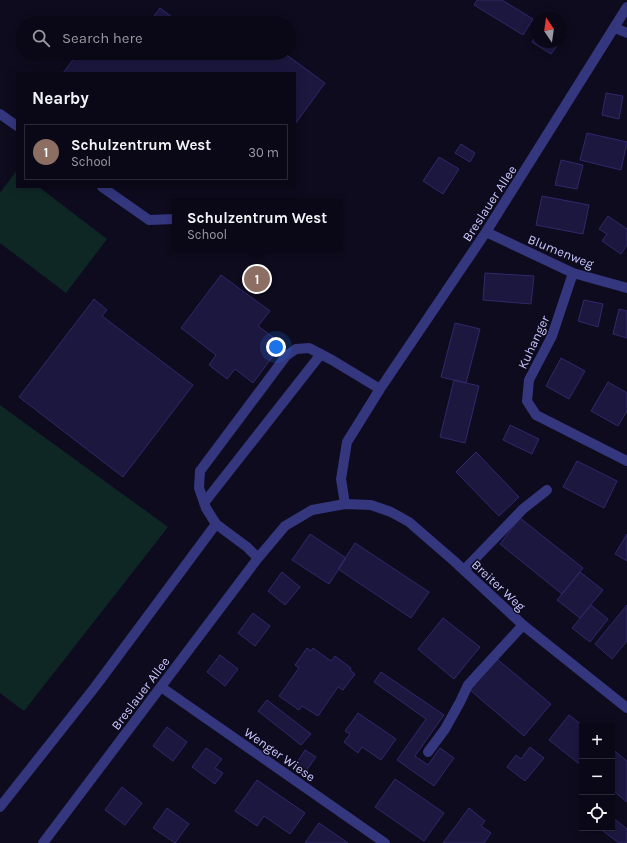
<!DOCTYPE html>
<meta charset="utf-8">
<style>
:root{--surface:#0a0816;--page:#13111f;--text:#f1f3f6;--muted:#999aa1;--line:#2a2935;--accent:#00e9f2}
body{margin:0;font-family:Karla,sans-serif;background:var(--page);color:var(--text)}
.controls{position:absolute;right:12px;bottom:12px;display:grid;overflow:hidden;border-radius:0px;box-shadow:0 2px 10px #0003}
.controls button{width:36px;height:36px;display:grid;place-items:center;padding:0;border:0;border-bottom:1px solid var(--line);background:var(--surface);color:var(--text);font:20px sans-serif}
.compass{position:absolute;left:531px;top:12px;width:36px;height:36px;border-radius:50%;background:var(--surface);box-shadow:0 2px 10px #0003;rotate:347deg}
.you{position:absolute;left:276px;top:347px;width:14px;height:14px;margin:-10px;border:3px solid #fff;border-radius:50%;background:#1a73e8;box-shadow:0 0 0 6px #1a73e833}
.badge{display:grid;place-items:center;width:26px;height:26px;border-radius:50%;background:var(--accent);color:#fff;font-size:13px;font-weight:700}
.pin{position:absolute;translate:-50% -50%;border:2px solid #fff;box-shadow:0 1px 4px #0006}
.popup{position:absolute;left:172px;top:199px;width:170px;height:52px;box-sizing:border-box;display:grid;place-content:center;border-radius:0px;background:var(--surface);filter:drop-shadow(0 1px 3px #0005);font-size:13px;white-space:nowrap;color:var(--muted)}
.popup b{font-size:15px;color:var(--text)}
.popup::after{content:'';position:absolute;left:50%;top:100%;margin-left:-8px;border:8px solid transparent;border-top-color:var(--surface)}
.list{margin:0;padding:0;list-style:none}
h2{display:flex;justify-content:space-between;align-items:center;height:52px;margin:0;padding:0 16px;font-size:17px}
h2 small{font-size:13px;font-weight:400;color:var(--muted)}
.list li{display:grid;grid-template-columns:26px 1fr auto;gap:12px;align-items:center;box-sizing:border-box;height:56px;margin:0 8px 8px;padding:0 8px;border:1px solid var(--line);border-radius:0px}
.list b{display:block;font-size:15px;white-space:nowrap}
.list p{margin:0;font-size:13px;white-space:nowrap;color:var(--muted)}
.list em{font-size:13px;font-style:normal;color:var(--muted)}
.icon{flex:none;width:22px;height:22px;fill:none;stroke:currentColor;stroke-width:2;stroke-linecap:round;stroke-linejoin:round}
.map{position:relative;flex:none;width:627px;height:843px;overflow:hidden}
.search{position:absolute;background:var(--surface);box-shadow:0 2px 10px #0003;left:16px;top:16px;width:280px;height:44px;display:flex;align-items:center;gap:10px;box-sizing:border-box;padding:0 14px;border-radius:22px;color:var(--muted);font-size:15px}
.panel{position:absolute;background:var(--surface);box-shadow:0 2px 10px #0003;left:16px;top:72px;width:280px;height:116px;border-radius:0px}
.map>svg:first-child{display:block}
.green{fill:#0e2725}
.building{fill:#1c173f;stroke:#31286b}
.lines{fill:none;stroke-linecap:round;stroke-linejoin:round}
.minor{stroke:#34367e;stroke-width:10}
.labels{text-anchor:middle;stroke-width:3;stroke-linejoin:round;paint-order:stroke}
.street-label{font-size:13px;fill:#cac7ff;stroke:#0d0b1d}
</style>
<div class="map">
<svg width="627" height="843" viewBox="0 0 627 843">
<rect width="100%" height="100%" fill="#0d0b1d"/>
<path class="green" d="M17,170V187H39L107,239L66,293L0,243V193Z
M0,405L168,527L24,711L0,693Z"/>
<path class="building" d="M477,0H502L533,19L523,35L474,5Z
M160,8L180,23H149Z
M561,28L567,32L561,40Z
M537,34V42H560L551,54L532,42Z
M78,53H284L325,83L295,124V73H63Z
M606,93L623,96L619,119L602,115Z
M587,133L627,142L621,170L580,160Z
M461,144L475,153L470,162L455,153Z
M439,157L459,169L443,194L423,181Z
M561,160L583,165L577,189L555,185Z
M542,196L589,205L583,234L536,225Z
M608,216L627,229V245L621,254L602,241L607,234L599,229Z
M485,273L534,276L531,304L483,300Z
M221,275L270,311L258,326L282,344L253,383L235,369L227,379L209,365L216,355L181,328Z
M94,299L107,310L102,316L193,385L123,477L19,397Z
M584,300L603,304L598,327L578,321Z
M619,309L627,311V338L613,334Z
M455,323L480,329L466,383L441,377Z
M561,358L585,371L569,399L546,386Z
M454,380L479,386L465,443L440,437Z
M608,382L627,393V411L618,426L591,411Z
M510,425L539,439L532,454L503,440Z
M476,452L519,497L499,516L456,472Z
M577,461L617,481L604,508L563,487Z
M520,518L583,568L562,594L500,544Z
M310,534L346,558L329,584L292,560Z
M627,534V561L615,554Z
M355,543L429,592L411,618L338,569Z
M282,572L300,587L285,605L268,591Z
M580,572L603,590L580,618L557,600Z
M591,605L608,619L590,642L572,628Z
M627,605V641L612,659L595,644Z
M253,613L270,626L255,646L238,633Z
M443,618L480,647L454,679L418,649Z
M307,648L311,651L313,648L331,661L335,656L351,668L350,670L355,674L343,690L338,687L318,716L302,706L299,710L279,696L299,668L295,665Z
M220,655L238,669L225,686L207,672Z
M497,659L551,704L524,736L470,690Z
M381,672L444,715L415,756L428,765L440,748L454,758L434,786L397,760L426,719L374,682Z
M267,700L311,734L301,745L258,711Z
M358,713L396,739L381,760L362,747L358,753L344,742L350,734L345,731Z
M569,715L583,726L582,766L549,740Z
M167,727L187,742L173,761L153,746Z
M530,747L544,758L525,781L507,767L516,755L521,759Z
M206,748L222,759L215,768L223,773L215,784L192,767Z
M612,749L627,761V802L612,790Z
M305,750L316,757L306,771L296,764Z
M395,779L444,813L424,841L375,807Z
M257,780L305,813L290,834L264,816L257,826L235,811Z
M122,787L142,803L125,825L105,810Z
M167,808L189,824L175,843L153,828Z
M469,808L485,821L481,826L491,833L484,843H443Z
M612,817L627,829V843H619L599,828H612Z
M319,823L348,843H305Z"/>
<g class="lines">
<path class="minor" d="M615,28L627,33
M0,114L17,126
M102,187L149,220L175,219
M486,232L573,273L627,288
M573,273L552,336L529,380L527,401L536,415L627,461
M204,503L321,354
M345,504L341,479L347,442L380,389L486,232L627,7
M258,558L247,547L216,524L206,508L199,488L200,471L286,356L296,349L309,348L332,360L380,389
M464,570L523,509L547,490
M161,687L385,843
M428,752L445,729L460,702L468,685L523,625
M0,807L95,687L216,524
M43,843L258,558L285,526L312,510L345,504L371,505L391,512L409,522L454,561L523,625L627,708"/>
</g>
<g class="labels">
<g class="street-label">
<text transform="translate(489 203) rotate(-57)" y="5">Breslauer Allee</text>
<text transform="translate(561 251) rotate(22)" y="5">Blumenweg</text>
<text transform="translate(533 342) rotate(-65)" y="5">Kuhanger</text>
<text transform="translate(499 585) rotate(43)" y="5">Breiter Weg</text>
<text transform="translate(140 693) rotate(-53)" y="5">Breslauer Allee</text>
<text transform="translate(280 754) rotate(35)" y="5">Wenger Wiese</text>
</g>
</g>
</svg>
<div class="controls">
<button>+</button>
<button>−</button>
<button><svg class="icon" aria-label="locate" viewBox="0 0 24 24"><circle cx="12" cy="12" r="6"/><path d="M12 2v4M12 18v4M2 12h4M18 12h4"/></svg></button>
</div>
<svg class="compass" viewBox="-18 -18 36 36"><path d="M0-13l5 13h-10z" fill="#e53935"/><path d="M0 13l5-13h-10z" fill="#999aa1"/></svg>
<div class="you"></div>
<div class="pin badge" style="left:257px;top:279px;background:#8d6e63">1</div>
<div class="popup"><b>Schulzentrum West</b>School</div>
<div class="search"><svg class="icon" aria-label="search" viewBox="0 0 24 24"><circle cx="10" cy="10" r="6"/><path d="M15 15l6 6"/></svg>Search here</div>
<section class="panel">
<h2>Nearby<small></small></h2>
<ul class="list">
<li><span class="badge" style="background:#8d6e63">1</span><div><b>Schulzentrum West</b><p>School</p></div><em>30 m</em></li>
</ul>
</section>
</div>
